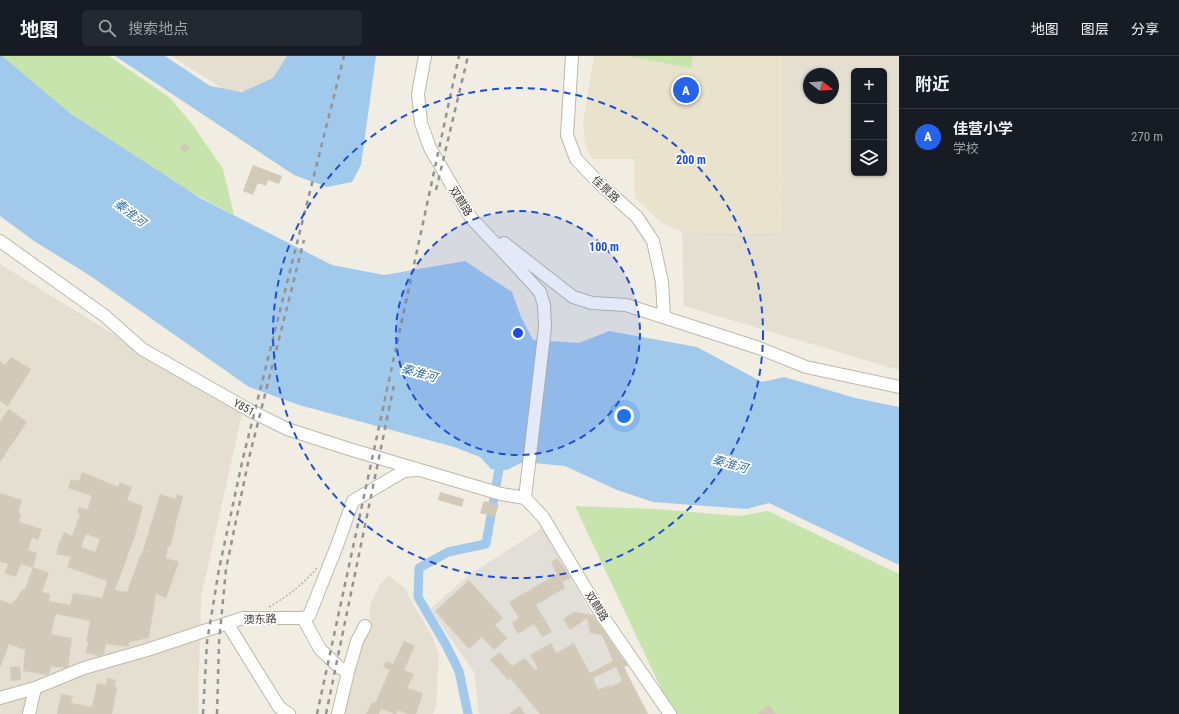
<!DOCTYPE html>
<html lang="zh">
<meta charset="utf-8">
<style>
:root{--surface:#171b24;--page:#242831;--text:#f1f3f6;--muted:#9ea1a6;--line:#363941;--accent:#2563eb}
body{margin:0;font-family:"Roboto Condensed","Noto Sans SC",sans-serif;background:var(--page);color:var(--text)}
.controls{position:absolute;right:12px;top:12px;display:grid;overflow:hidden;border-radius:6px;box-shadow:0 1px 3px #0004}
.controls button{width:36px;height:36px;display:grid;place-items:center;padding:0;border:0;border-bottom:1px solid var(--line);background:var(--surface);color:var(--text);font:20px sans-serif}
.compass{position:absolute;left:803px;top:12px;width:36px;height:36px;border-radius:50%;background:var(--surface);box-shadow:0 1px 3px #0004;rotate:107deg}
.you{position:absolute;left:624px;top:360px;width:14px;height:14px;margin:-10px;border:3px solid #fff;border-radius:50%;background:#1a73e8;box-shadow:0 0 0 6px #1a73e833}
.badge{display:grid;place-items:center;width:26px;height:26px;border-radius:50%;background:var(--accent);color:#fff;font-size:13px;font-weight:700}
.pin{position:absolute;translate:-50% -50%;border:2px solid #fff;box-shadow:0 1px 4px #0006}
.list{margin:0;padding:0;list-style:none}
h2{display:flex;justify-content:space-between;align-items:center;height:52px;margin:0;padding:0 16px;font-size:17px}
h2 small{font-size:13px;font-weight:400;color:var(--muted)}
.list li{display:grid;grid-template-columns:26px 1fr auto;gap:12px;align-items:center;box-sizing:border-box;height:56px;padding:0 16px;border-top:1px solid var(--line)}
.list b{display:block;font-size:15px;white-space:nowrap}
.list p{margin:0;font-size:13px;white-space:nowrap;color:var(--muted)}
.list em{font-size:13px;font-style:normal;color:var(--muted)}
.icon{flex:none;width:22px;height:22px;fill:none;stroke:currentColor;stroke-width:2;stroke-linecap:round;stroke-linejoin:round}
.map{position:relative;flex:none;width:899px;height:658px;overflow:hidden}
header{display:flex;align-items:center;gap:24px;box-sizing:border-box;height:56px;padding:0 20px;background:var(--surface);border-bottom:1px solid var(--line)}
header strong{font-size:19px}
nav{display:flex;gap:22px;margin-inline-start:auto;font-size:14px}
.search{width:280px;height:36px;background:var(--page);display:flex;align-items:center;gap:10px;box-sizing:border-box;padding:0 14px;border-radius:6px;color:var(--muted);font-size:15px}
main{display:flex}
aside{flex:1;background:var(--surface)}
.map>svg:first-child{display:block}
.residential{fill:#e4dfd1;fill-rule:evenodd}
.industrial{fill:#e2ded8}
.education{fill:#e9e3cd}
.green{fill:#c8e4ad}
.water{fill:#a1c9ec}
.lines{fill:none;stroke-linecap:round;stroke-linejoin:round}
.canal{stroke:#a1c9ec;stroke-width:9}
.building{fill:#d2c9b9;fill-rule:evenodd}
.minor-casing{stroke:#beb8a9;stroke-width:14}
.path{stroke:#bcb198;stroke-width:1.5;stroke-dasharray:2 2;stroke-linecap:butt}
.minor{stroke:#fff;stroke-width:12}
.rail{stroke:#939393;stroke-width:2.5;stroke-dasharray:5 5;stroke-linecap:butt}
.ring{fill:none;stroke:#1d4ed8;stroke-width:2;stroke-dasharray:7 5}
.labels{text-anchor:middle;stroke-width:3.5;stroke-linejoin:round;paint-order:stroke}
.street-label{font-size:11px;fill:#423d34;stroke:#fff}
.water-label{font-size:12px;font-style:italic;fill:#3371a8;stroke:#fff}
.centre{fill:#1d4ed8;stroke:#fff;stroke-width:2}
.ring-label{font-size:12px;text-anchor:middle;font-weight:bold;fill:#1d4ed8;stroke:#fff;stroke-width:3.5;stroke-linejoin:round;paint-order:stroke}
</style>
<header>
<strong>地图</strong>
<div class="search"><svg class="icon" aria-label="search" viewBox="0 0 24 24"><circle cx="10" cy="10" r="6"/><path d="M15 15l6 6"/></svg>搜索地点</div>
<nav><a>地图</a><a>图层</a><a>分享</a></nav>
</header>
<main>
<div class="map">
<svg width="899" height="658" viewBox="0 0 899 658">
<rect width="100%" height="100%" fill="#f1ede3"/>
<path class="residential" d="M171,0H302L273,35L225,34Z
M783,0H899V314L684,250L682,176L781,177L783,104ZM854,15H884V117H854ZM809,18H833V42H809Z
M0,208L242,358L201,541L198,658H0Z
M389,520L406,533L409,541L433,582L439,599L436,651L433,658H342L358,601L370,565V548L381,527Z"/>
<path class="industrial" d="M542,472L648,658H479L474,616L430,553L469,519Z"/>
<path class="education" d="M594,0H783V104L781,177L682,176L662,167L635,142L634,103H592L585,88L583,68Z"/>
<path class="green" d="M0,0H109L169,41L192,68L223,113L234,159L194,138L64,58Z
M632,0H693L691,12L632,1Z
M575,450L656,453L739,460L768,455L899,518V658H673Z"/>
<path class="water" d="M0,0H2L71,58L200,142L332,209L384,219L465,205L512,236L521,261L533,284L579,287L609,275L697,291L762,326L784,321L855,342L899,351V509L769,447L747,453L653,446L617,434L565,410L523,406L507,414L491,413L480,401L454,391L299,349L249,331L89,219L34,185L0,160Z
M115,0H165L210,30L242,36L273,22L287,0H376L361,109L352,126L327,131L294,119Z"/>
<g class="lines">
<path class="canal" d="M468,658L459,615L446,589L418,541L419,512L448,496L486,488L499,413"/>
</g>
<path class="building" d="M183,87L190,90L186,97L180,93Z
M253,109L282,120L279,128L268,124L266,130L258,127L253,139L243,135Z
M11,301L31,313L8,350L0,345V305L5,309Z
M9,353L27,366L0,406V365Z
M82,416L118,431L120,426L132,431L127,444L143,450L135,480L115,534L127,536L141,497L142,498L160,438L176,443L177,438L183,440L170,491L168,490L166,502L179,506L166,542L156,538L149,582L129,586V591L106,588L104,598L99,600L86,597L88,586H86L90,565L56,558L51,578L72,582L68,611L64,612L51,610L49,618L47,619L23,615L25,594L9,588L1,610H0V544L12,548L13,545H15L23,533H25L33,511L49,517L42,536L50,538L49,545L70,549L73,537L102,542L107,525L67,511L71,501L56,498L59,487L64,476L72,480L80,458L77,457L79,451L87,454L92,440L68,432L71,423L79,425ZM86,478L100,483L95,496L81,491Z
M440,436L464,443L462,451L438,444Z
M0,437L22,444L18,457L21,458L19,466L42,473L38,484L32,482L28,494L37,497L33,512L21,508L16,521L5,517L8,508L0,506Z
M484,445L499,449L495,461L480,457Z
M557,502L571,522L562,526L565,532L536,549L552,576L542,581L534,568L518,578L512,567L519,562L509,546L557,518L551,506Z
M469,524L503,562L495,569L507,582L494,594L482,581L469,593L435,555Z
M574,556L593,559L628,610L624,611L648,658H540L510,622L508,624L490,604L500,596L512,610L525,602L535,614L538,612L530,599L551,587L556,597L574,587L590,617L613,605L602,579L590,577L587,562L570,574L563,563ZM616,611L622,625L610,631L609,629L598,634L593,622Z
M404,585L415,590L404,614L414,618L407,632L423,637L416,658H408L398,654L396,658L381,653L379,658H366L372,646L375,647L390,614L383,611L386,605L393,608Z
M20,610L21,624L11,625L10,611Z
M107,622L116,624L115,631L117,632L112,658H57L61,638L73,640L71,647L92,651L97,627L106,629Z
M769,649L776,658H757Z
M520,650L525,658H509Z"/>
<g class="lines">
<defs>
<path id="minor" d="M425,0L418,38L421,67L430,92L471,162L509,202L540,236L544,249L545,271L525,442
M572,0L567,79L576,103L599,127L637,161L653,185L662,226L664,261
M0,185L105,260L142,293L249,354L287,373L349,393L501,438L525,442
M504,187L573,241L592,247L626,249L759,292L806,311L899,331
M525,442L543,461L601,558L670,658
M303,562L320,593L340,612L348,616L338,658
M227,567L279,651L289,658
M348,616L357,585L365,570
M0,642L35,632L84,612L147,594L243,562H303L309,560L338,487L353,445L404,415L417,414
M29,658L35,632"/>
</defs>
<use href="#minor" class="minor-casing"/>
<path class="path" d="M269,551C288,540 302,529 317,512"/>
<use href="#minor" class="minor"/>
<path class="rail" d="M436,134L468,0
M203,658L207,586L219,513L243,402L344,0
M217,658L219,586L226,513L249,402L304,184
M317,658L459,0
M326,658L394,329"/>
</g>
<circle cx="518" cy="277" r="122" fill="#1d4ed8" fill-opacity=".12"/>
<g class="ring">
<circle cx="518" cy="277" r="122"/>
<circle cx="518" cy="277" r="245"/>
</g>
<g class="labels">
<g class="street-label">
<text transform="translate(606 133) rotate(43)" y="4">佳景路</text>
<text transform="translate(461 145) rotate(58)" y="4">双麒路</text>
<text transform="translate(244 351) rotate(29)" y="4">Y851</text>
<text transform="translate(597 550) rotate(58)" y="4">双麒路</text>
<text transform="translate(260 563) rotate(-2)" y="4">澳东路</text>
</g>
<g class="water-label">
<text transform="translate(130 157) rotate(38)" y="4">秦淮河</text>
<text transform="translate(419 317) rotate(16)" y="4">秦淮河</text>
<text transform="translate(730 408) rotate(16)" y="4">秦淮河</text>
</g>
</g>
<circle cx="518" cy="277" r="6" class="centre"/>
<g class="ring-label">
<text x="691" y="108">200 m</text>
<text x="604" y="195">100 m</text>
</g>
</svg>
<div class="controls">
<button>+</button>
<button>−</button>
<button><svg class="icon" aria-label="layers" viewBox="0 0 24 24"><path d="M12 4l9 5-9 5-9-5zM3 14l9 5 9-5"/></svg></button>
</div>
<svg class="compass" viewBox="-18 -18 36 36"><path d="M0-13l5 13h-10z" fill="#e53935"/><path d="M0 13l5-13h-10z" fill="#9ea1a6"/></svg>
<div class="you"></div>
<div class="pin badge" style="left:686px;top:34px">A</div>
</div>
<aside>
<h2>附近<small></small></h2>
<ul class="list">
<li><span class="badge">A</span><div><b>佳营小学</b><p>学校</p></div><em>270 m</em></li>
</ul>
</aside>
</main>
